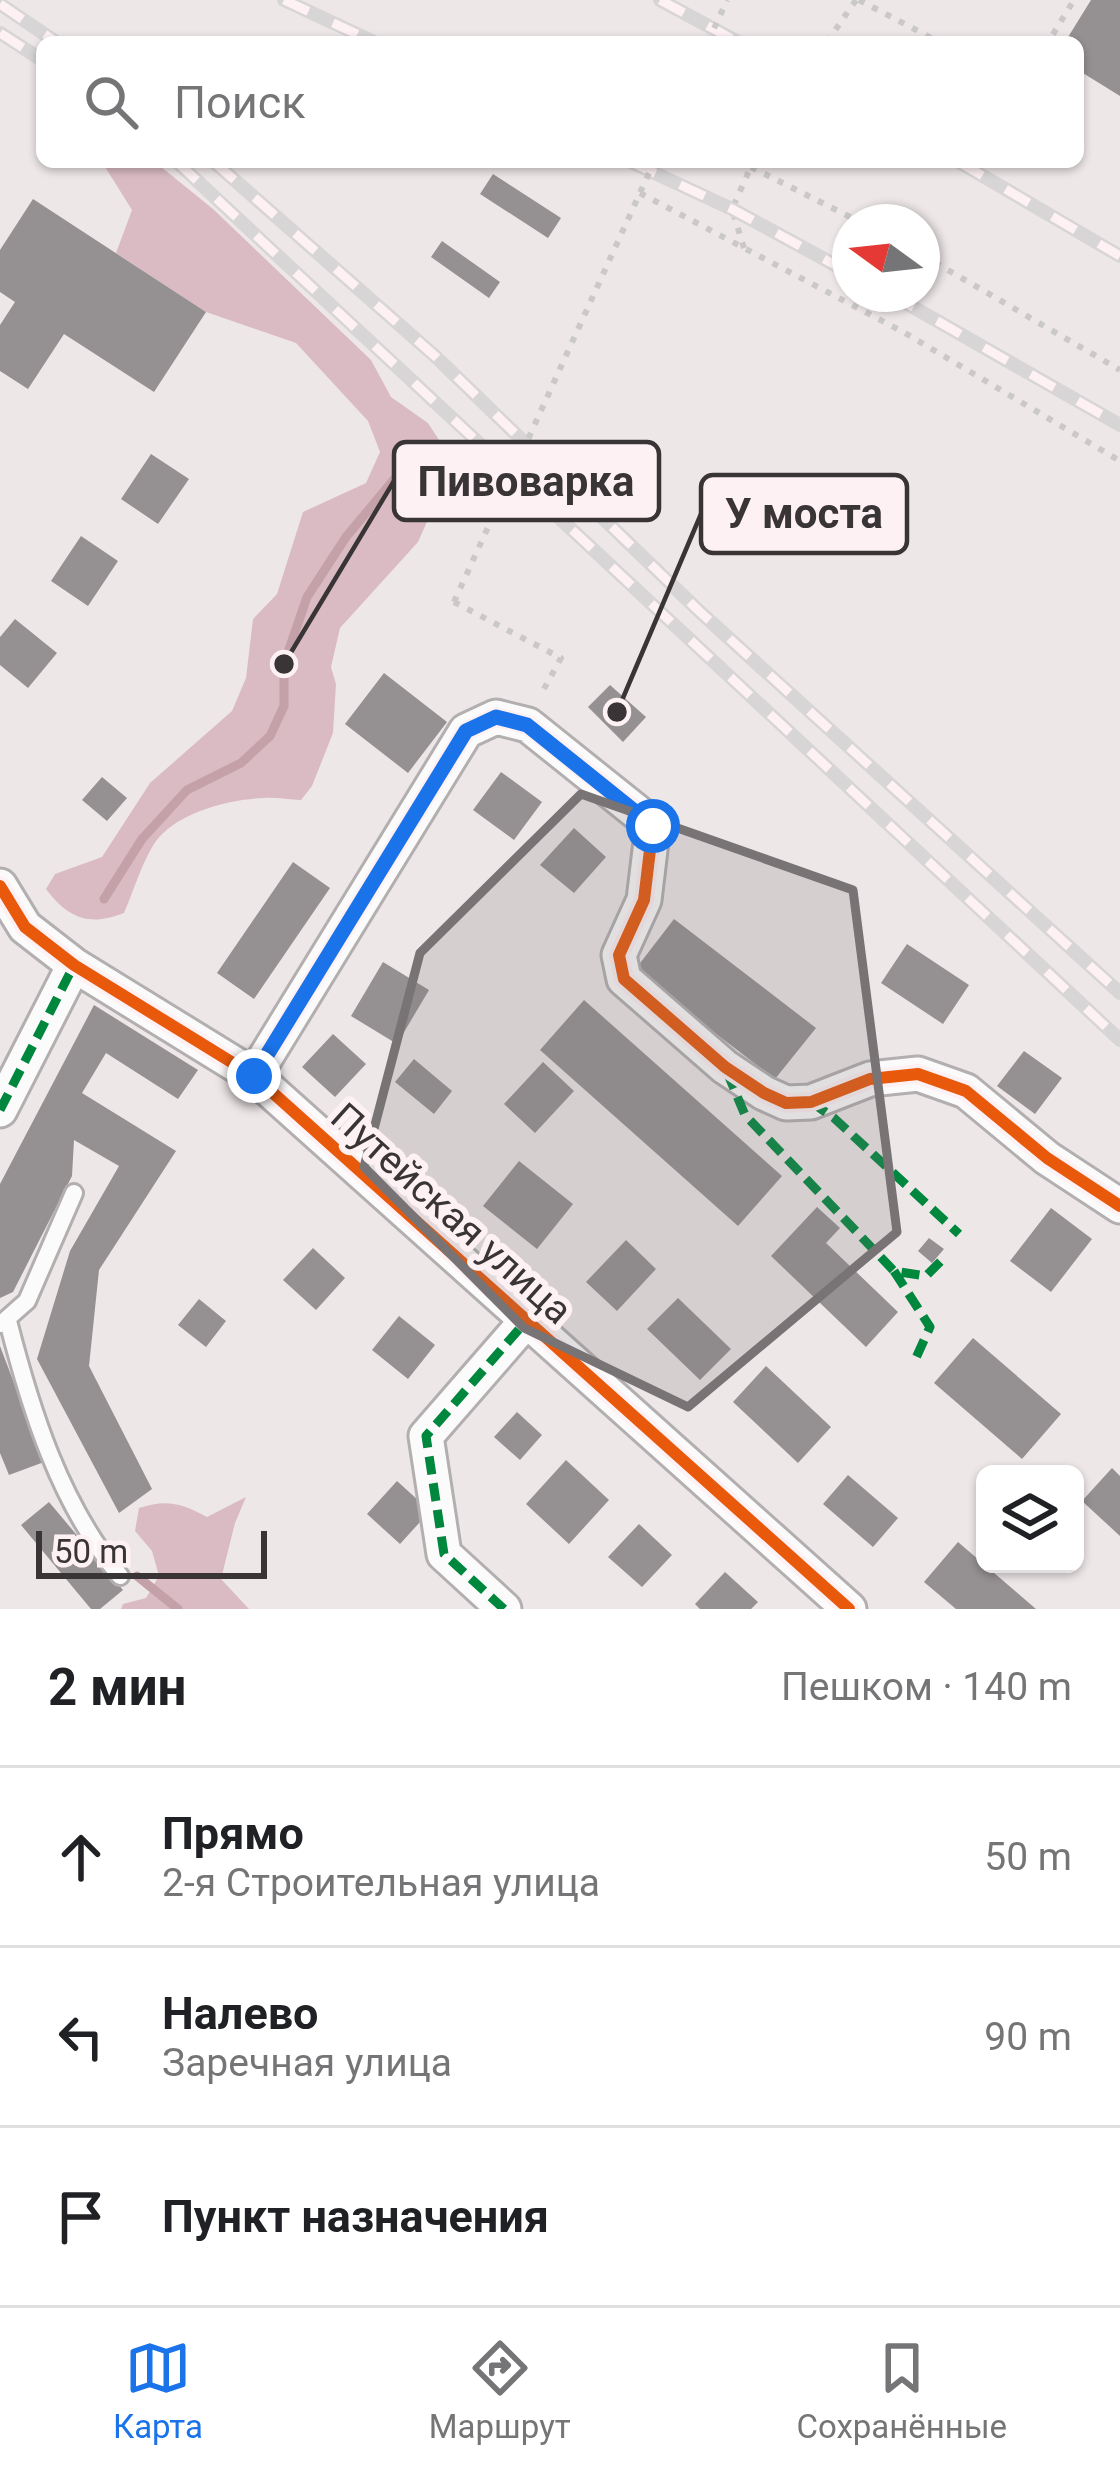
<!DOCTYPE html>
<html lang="ru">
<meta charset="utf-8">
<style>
:root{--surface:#fff;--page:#f2f2f2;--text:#202124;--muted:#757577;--line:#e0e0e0;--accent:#1a73e8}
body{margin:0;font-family:Roboto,sans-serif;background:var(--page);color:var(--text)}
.controls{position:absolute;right:36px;bottom:36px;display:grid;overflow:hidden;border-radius:18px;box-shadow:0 3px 9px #0004}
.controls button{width:108px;height:108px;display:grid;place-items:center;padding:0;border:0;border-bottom:3px solid var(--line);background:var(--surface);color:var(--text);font:60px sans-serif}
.compass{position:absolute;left:832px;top:204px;width:108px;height:108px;border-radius:50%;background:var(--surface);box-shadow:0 3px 9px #0004;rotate:285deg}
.scale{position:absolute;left:36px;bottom:30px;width:231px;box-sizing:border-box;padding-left:12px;border:6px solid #393435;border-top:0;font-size:33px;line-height:42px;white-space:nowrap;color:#393435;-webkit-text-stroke:9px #fef1f4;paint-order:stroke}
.stop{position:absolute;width:36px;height:36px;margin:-27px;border:9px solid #1a73e8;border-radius:50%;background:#fff}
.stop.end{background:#1a73e8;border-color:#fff;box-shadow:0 3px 12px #0008}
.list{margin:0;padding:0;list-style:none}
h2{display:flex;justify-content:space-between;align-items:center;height:156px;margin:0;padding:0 48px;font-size:51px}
h2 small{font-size:39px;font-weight:400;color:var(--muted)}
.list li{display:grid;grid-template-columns:78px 1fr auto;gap:36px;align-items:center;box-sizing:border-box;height:180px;padding:0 48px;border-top:3px solid var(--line)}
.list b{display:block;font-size:45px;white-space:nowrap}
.list p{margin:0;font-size:39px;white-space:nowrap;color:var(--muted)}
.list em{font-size:39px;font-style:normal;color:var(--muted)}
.icon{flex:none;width:66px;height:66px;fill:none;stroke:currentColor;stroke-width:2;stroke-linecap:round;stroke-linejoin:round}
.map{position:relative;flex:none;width:1120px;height:1609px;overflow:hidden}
.search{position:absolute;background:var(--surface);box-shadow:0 3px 9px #0004;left:36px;right:36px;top:36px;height:132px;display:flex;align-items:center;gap:30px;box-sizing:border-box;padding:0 42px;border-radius:18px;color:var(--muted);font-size:45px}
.sheet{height:696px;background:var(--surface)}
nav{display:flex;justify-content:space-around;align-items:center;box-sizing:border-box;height:168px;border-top:3px solid var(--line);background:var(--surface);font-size:33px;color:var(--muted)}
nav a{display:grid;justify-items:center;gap:6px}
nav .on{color:var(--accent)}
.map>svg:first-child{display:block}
.forest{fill:#dabbc3}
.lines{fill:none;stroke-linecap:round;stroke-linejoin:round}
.stream{stroke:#c4a0a9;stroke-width:9}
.building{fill:#959091}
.service-casing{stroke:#b3aeaf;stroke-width:22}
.minor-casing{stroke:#b3aeaf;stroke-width:39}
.path{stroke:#cbc8c9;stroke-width:6;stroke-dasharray:6 9;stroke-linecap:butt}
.service{stroke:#fcfbfc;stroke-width:16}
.minor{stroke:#fcfbfc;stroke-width:33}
.rail-casing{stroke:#d8d5d6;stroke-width:14}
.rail{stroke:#fef1f4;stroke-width:9;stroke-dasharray:27;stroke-linecap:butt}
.path-bridge{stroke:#cbc8c9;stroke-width:6;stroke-dasharray:6 9;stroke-linecap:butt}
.quiet{stroke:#00873e;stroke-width:9;stroke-dasharray:18 9;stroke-linecap:butt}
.cycleway-casing{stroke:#fef1f4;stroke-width:20}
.cycleway{stroke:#e8590c;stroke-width:12}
.route{stroke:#1a73e8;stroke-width:15}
.marked{fill:#787374;fill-opacity:0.2;stroke:#787374;stroke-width:9;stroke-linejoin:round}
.labels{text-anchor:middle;stroke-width:12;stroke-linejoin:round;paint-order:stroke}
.street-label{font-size:39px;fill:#393435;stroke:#fef1f4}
.leader{fill:none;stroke:#393435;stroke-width:4.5}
.callout-dot{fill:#393435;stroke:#fef1f4;stroke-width:4.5}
.callout{fill:#fef1f4;stroke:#393435;stroke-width:4.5}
.callout-label{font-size:42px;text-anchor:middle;font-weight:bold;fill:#393435}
</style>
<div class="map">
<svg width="1120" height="1609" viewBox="0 0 1120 1609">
<rect width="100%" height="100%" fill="#eee7e8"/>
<path class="forest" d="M102,162H155L213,209L371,360L391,397L428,423L448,454L447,491L433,508L418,542L340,628L331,667L336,684L333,733L312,786L301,800C289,800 276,797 264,798C229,799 174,813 154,844C141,865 134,890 124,913C89,927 68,918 46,889L55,874L102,857L150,783L232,711L246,678L253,619L277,594L303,512L366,483L380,452L368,421L296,343L206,312L116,253L132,210Z
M246,1497L235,1523L221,1579L249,1609H121L123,1604L146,1598L159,1576L152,1551L135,1531L139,1508C166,1499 182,1503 207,1517Z"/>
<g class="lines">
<path class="stream" d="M104,899L142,839L187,790L241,763L270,736L284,706V664L307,597L346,537L416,453
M137,1576L178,1609"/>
</g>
<path class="building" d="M1091,0H1120V96L1078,70V42H1065Z
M493,174L561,218L548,238L480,194Z
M33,199L206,312L154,392L64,334L28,389L0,371V325L15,302L0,292V250Z
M442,241L500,282L489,298L431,257Z
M151,454L189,479L158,524L121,499Z
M81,536L118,561L88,606L51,581Z
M15,619L57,653L28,688L0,665V637Z
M384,673L447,722L408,773L345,724Z
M610,685L646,717L623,742L588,707Z
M501,772L542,802L514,840L473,810Z
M102,777L127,798L107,821L82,800Z
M574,828L606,857L574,893L540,865Z
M293,862L330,888L254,999L217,973Z
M674,919L816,1028L775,1079L634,971Z
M907,944L969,985L943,1024L881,983Z
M383,962L429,990L397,1044L351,1016Z
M584,1000L782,1176L738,1226L540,1050Z
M94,1005L198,1070L178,1099L106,1053L82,1093L176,1151L99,1270L89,1366L152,1489L119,1513L37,1359L70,1251L119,1166L74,1140L72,1176L13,1292L0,1298V1184Z
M333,1034L366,1064L335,1097L302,1067Z
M1024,1051L1062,1078L1035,1114L997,1086Z
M414,1059L452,1091L434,1114L395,1082Z
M543,1062L574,1091L535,1133L504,1104Z
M519,1161L573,1204L537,1249L483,1206Z
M817,1207L840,1228L826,1243L898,1312L866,1347L771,1256Z
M1051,1208L1092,1239L1051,1292L1010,1261Z
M929,1238L944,1249L932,1263L918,1251Z
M626,1240L656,1269L617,1311L586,1282Z
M313,1248L345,1278L316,1310L283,1280Z
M678,1298L731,1349L700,1380L647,1329Z
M199,1299L226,1321L206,1347L178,1325Z
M399,1316L435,1345L408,1379L372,1350Z
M973,1338L1061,1414L1022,1459L934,1383Z
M0,1346L44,1462L9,1475L0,1453Z
M766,1366L831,1427L798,1463L733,1402Z
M517,1412L542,1435L520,1460L494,1437Z
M566,1460L609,1500L569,1544L526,1504Z
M1112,1468L1120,1476V1536L1082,1501Z
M848,1475L898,1518L873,1547L823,1504Z
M397,1481L430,1511L400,1544L367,1514Z
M49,1502L123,1590L100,1609H91L21,1525Z
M639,1524L672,1555L642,1587L608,1557Z
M958,1542L1036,1609H956L924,1582Z
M725,1572L758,1602L751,1609H700L695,1604Z"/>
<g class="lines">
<defs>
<path id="service" d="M8,1321C31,1411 60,1504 120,1576
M1,1324L27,1301L74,1193"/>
<path id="minor" d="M0,886L25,927L74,965L254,1076L849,1609
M254,1076L466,731L496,717L528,725L653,825L644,900L619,955L624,979L725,1067L764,1093L786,1103L811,1102L870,1079L918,1074L966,1091L1047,1158L1120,1206
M0,1110L74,965
M504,1609L444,1554L426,1436L527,1320"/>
</defs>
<use href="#service" class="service-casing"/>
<use href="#minor" class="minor-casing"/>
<path class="path" d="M859,0L939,42
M827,42L856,0
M1041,42L1050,39L1074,0
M751,167L860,222
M640,193L905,333L1120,461
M744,248L732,209L753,162
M922,255L1120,370
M454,602L561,658L540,696"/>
<use href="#service" class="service"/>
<use href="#minor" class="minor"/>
<defs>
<path id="rail" d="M284,0L374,42
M660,0L738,42
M0,4L56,42
M0,33L42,60
M177,162L1120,1040
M214,162L436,357L699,611L1120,993
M631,162L732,209L850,273
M959,162L1120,256
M890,294L1120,425"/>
</defs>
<use href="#rail" class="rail-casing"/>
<use href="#rail" class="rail"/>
<path class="path-bridge" d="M708,42L727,0
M454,602L654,162"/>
<path class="quiet" d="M727,1072L745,1115L894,1271L926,1276L946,1256
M811,1102L834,1118L959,1234
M0,1110L74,965
M894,1271L930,1327L915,1360
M504,1609L444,1554L426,1436L527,1320"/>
<defs>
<path id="cycleway" d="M0,886L25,927L74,965L254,1076L849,1609
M254,1076L466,731L496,717L528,725L653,825L644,900L619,955L624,979L725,1067L764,1093L786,1103L811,1102L870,1079L918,1074L966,1091L1047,1158L1120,1206"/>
</defs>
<use href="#cycleway" class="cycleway-casing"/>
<use href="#cycleway" class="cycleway"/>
</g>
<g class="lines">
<path class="route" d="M254,1076L466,731L496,717L527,725L653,826"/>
</g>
<path class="marked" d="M581,794L853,890L897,1232L688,1407L524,1328L364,1167L420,953Z"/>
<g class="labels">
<g class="street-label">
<text transform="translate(452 1213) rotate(42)" y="14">Путейская улица</text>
</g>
</g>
<path class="leader" d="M284 664L394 481M617 712L701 514"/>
<g class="callout-dot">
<circle cx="284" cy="664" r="12"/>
<circle cx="617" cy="712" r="12"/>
</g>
<g class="callout">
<rect x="394" y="442" width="265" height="78" rx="12"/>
<rect x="701" y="475" width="206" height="78" rx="12"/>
</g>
<g class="callout-label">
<text x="526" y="496">Пивоварка</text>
<text x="804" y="528">У моста</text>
</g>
</svg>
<div class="controls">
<button><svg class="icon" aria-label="layers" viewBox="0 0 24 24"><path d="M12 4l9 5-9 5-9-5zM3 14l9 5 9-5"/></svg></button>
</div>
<svg class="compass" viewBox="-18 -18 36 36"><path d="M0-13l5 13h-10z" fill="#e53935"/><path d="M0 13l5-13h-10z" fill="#757577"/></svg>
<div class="scale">50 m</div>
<div class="stop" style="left:653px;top:826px"></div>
<div class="stop end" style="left:254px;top:1076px"></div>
<div class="search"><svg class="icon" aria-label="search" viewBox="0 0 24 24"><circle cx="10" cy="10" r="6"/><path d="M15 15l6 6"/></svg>Поиск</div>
</div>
<section class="sheet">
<h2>2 мин<small>Пешком · 140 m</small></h2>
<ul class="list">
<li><svg class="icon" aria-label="ahead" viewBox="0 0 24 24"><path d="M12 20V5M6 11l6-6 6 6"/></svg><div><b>Прямо</b><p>2-я Строительная улица</p></div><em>50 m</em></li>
<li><svg class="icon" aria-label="left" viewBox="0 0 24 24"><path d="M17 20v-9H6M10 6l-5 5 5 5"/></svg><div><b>Налево</b><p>Заречная улица</p></div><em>90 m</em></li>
<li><svg class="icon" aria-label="arrive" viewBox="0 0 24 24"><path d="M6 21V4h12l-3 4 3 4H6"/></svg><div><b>Пункт назначения</b></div></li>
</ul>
</section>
<nav>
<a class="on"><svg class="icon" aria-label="map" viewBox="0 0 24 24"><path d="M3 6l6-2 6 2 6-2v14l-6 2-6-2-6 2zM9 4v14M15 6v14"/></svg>Карта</a>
<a><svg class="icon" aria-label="directions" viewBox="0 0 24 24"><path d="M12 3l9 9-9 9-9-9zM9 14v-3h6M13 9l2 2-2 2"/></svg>Маршрут</a>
<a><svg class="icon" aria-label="saved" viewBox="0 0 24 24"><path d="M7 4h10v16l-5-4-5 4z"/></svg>Сохранённые</a>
</nav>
